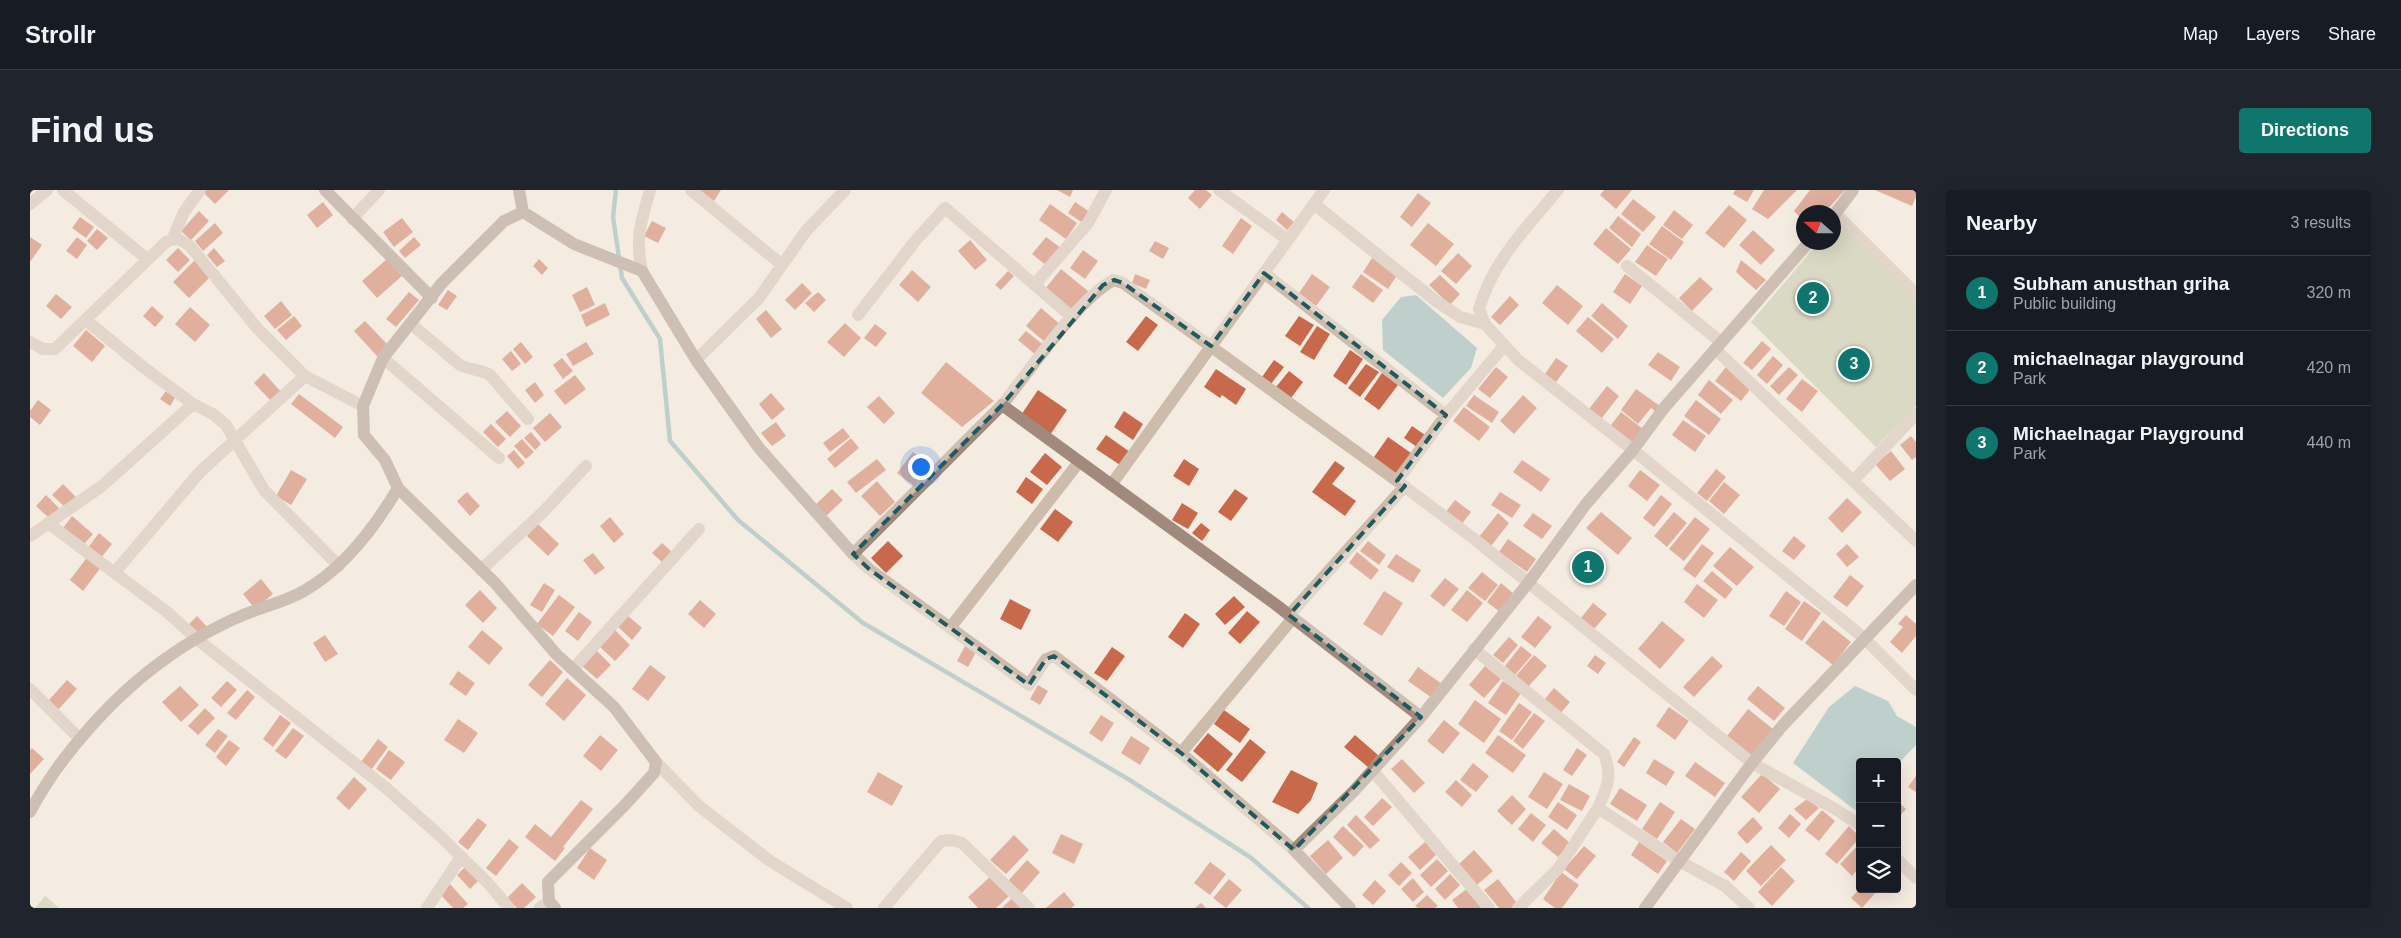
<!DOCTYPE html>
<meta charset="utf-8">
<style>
:root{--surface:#171b24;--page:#20242c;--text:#f1f3f6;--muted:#9ea1a6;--line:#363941;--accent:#0f766e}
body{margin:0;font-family:Arial,sans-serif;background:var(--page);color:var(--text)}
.controls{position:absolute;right:15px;bottom:15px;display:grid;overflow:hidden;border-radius:5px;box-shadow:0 5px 20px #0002}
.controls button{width:45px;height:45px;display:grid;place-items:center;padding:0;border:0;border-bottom:1px solid var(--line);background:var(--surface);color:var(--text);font:25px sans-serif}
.compass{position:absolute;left:1766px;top:15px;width:45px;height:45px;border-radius:50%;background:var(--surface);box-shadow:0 5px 20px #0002;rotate:291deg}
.you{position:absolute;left:890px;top:276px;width:18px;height:18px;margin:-12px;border:4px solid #fff;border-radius:50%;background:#1a73e8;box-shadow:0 0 0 8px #1a73e833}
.badge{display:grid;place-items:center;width:32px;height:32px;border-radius:50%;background:var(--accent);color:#fff;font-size:16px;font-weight:700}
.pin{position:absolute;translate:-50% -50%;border:2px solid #fff;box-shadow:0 1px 5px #0006}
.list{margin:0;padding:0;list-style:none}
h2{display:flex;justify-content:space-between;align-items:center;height:65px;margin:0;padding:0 20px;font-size:21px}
h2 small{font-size:16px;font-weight:400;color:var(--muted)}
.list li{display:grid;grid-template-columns:32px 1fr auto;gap:15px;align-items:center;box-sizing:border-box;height:75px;padding:0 20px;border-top:1px solid var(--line)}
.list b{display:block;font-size:19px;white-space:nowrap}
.list p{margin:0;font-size:16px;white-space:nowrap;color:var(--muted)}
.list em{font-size:16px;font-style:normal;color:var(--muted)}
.icon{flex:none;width:28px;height:28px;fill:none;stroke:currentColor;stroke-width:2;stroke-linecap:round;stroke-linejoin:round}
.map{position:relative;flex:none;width:1886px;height:718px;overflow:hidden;border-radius:5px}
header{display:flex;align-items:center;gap:30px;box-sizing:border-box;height:70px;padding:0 25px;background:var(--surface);border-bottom:1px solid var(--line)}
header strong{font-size:24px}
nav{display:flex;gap:28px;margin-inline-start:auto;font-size:18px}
.intro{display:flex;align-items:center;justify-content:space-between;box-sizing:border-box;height:120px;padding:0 30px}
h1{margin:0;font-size:35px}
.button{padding:12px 22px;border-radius:5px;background:var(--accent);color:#fff;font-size:18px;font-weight:700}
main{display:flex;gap:30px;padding:0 30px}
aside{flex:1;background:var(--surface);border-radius:5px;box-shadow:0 5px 20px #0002}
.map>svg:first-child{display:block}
.green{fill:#b8c4a0}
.water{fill:#7fb0b2}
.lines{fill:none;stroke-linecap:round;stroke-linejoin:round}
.stream{stroke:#7fb0b2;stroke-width:4.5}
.building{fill:#c8694b}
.street{stroke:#cdbbac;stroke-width:12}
.secondary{stroke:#a18a7d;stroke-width:12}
.marked{fill:none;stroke:#1f5a5e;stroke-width:4;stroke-dasharray:10 6;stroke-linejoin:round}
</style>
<header>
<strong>Strollr</strong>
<nav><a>Map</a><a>Layers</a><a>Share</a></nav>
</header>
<div class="intro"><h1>Find us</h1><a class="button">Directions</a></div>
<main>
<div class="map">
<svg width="1886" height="718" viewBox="0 0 1886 718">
<rect width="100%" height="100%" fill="#f4ebe1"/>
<path class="green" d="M1806,31L1886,111V216L1846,257L1721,132L1788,53L1804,52V35Z
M15,706L29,718H5Z"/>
<path class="water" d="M1386,105L1447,158L1441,178L1413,208L1353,160L1352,130L1371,107Z
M1825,496L1858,511L1867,526L1886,537V555L1867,575V572H1830V615L1825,620L1763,573L1799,517Z"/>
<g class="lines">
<path class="stream" d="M586,0L583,27L592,88L630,149L640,251L708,330L833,433L1098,589L1220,667L1278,718"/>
</g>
<path class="building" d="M176,0H199L185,14L173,2Z
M670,0H691L684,11Z
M1027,0H1043L1040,7Z
M1165,0H1176L1182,5L1170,19L1158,8Z
M1574,0H1602L1586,19L1570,5Z
M1705,0H1724L1717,12L1703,4Z
M1734,0H1767L1738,29L1722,19Z
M1780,0H1815L1795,22H1774V31L1764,21Z
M1845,0H1886V7L1882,16Z
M1388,3L1401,13L1382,37L1370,27Z
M1603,9L1626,27L1613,42L1591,24Z
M293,12L303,25L287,38L277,25Z
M1045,12L1060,22L1053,33L1038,23Z
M1020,14L1047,33L1036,49L1009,30Z
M1699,15L1717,30L1694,58L1675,43Z
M1644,20L1663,35L1652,49L1633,35Z
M169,21L179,31L161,50L151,41Z
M1252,22L1264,32L1257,40L1246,30Z
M1588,26L1611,44L1602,57L1579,38Z
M50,27L64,37L56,48L42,38Z
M372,28L383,42L364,57L353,42Z
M1211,28L1222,36L1203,64L1192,56Z
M622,31L636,38L628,53L614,46Z
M185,33L193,43L173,61L165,51Z
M1398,33L1424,54L1406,76L1380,55Z
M1632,36L1654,52L1641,70L1619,54Z
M1576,38L1601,59L1588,74L1563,54Z
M67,39L78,48L67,60L57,51Z
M1723,40L1745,60L1731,75L1709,55Z
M0,47L12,55L0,72Z
M47,47L57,55L47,69L36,61Z
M384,47L391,55L375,68L369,61Z
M1016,47L1031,58L1017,76L1002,64Z
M940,50L957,70L945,80L928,61Z
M1125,51L1139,58L1133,69L1119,61Z
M1617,55L1638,69L1626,86L1605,72Z
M148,58L160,70L148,82L136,70Z
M184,58L195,71L187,77L177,65Z
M1053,60L1068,71L1055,89L1040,78Z
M1428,63L1442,76L1426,94L1411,81Z
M358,68L373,85L347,108L332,91Z
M1342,68L1367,85L1358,99L1333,82Z
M509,69L518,78L512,85L503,76Z
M165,70L181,86L159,108L143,92Z
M1711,70L1736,90L1726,100L1706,82Z
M1031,79L1059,102L1042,122L1015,99Z
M882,80L901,97L888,112L869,95Z
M978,81L984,86L971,100L965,95Z
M1105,84L1120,90L1116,99L1102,93Z
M1282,84L1300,97L1286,116L1269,103Z
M1331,84L1353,100L1343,113L1322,97Z
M1595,84L1612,96L1600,114L1583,102Z
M1410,85L1430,104L1420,115L1399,95Z
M1670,87L1683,99L1662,121L1649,108Z
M772,93L782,103L765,120L755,110Z
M1527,95L1553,116L1538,135L1512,113Z
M557,97L565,115L550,122L542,105Z
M418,100L427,106L417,120L408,115Z
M379,102L389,110L366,137L356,129Z
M788,102L796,110L784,122L775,113Z
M26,104L42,117L31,129L16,116Z
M1480,106L1489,115L1470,135L1461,127Z
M251,111L262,125L245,139L234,126Z
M575,113L580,125L556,137L551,125Z
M1572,113L1598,136L1588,149L1561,126Z
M122,116L134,127L125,137L113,126Z
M160,117L180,135L165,152L145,134Z
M1011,118L1031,135L1016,153L996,136Z
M736,120L752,139L741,148L726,129Z
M264,126L272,136L256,150L247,140Z
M1116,126L1128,135L1108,161L1096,152Z
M1269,126L1284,135L1270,156L1255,146Z
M1558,127L1584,149L1572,163L1546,141Z
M335,131L358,155L347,166L324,141Z
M815,133L831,148L814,167L797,152Z
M845,134L857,143L846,157L834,148Z
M1287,136L1300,144L1284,170L1270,162Z
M56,140L75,156L62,172L43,156Z
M996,141L1015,156L1007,166L988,150Z
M1732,151L1741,159L1722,180L1713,173Z
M491,152L503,167L495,174L483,159Z
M556,152L564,164L543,176L536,164Z
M1320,160L1333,169L1316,195L1303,186Z
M481,161L491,174L482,181L472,169Z
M1628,162L1650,177L1641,191L1618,175Z
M1743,166L1753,175L1737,194L1727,185Z
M532,168L543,181L533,189L523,175Z
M1526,168L1538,176L1526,192L1515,184Z
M1244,170L1254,177L1241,194L1232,187Z
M916,172L964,211L932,237L891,203Z
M1336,174L1349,182L1330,207L1318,198Z
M1466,177L1478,187L1460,208L1448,199Z
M1696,177L1722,197L1711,211L1685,191Z
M1759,177L1768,185L1749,205L1740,196Z
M1186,179L1216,199L1206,215L1192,205L1190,208L1174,197Z
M1259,181L1273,192L1261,208L1246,197Z
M234,183L253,204L243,213L224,193Z
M1352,183L1368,195L1349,220L1334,209Z
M545,185L556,199L535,215L524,201Z
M1772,189L1788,201L1772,222L1756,209Z
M1679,190L1703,210L1691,224L1668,205Z
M505,192L514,205L505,213L495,200Z
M1577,196L1589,206L1571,229L1559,219Z
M1606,199L1630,216L1626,222L1621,218L1608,234L1591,220Z
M1008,200L1037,220L1020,245L991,225Z
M136,201L145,208L140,216L130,209Z
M741,203L755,219L742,230L729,214Z
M269,204L313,237L305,248L261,214Z
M1444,205L1469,222L1462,233L1436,216Z
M1493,205L1507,218L1484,244L1470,231Z
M849,206L865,223L854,234L837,217Z
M8,210L21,220L10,235L0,227V221Z
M1666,210L1691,229L1679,245L1654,226Z
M1434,217L1460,237L1449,251L1423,231Z
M477,221L491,236L480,247L465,232Z
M1094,221L1113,234L1103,250L1084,237Z
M1591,222L1613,239L1601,256L1578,239Z
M520,223L532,237L515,252L503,238Z
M1653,230L1676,246L1665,262L1642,245Z
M746,232L756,246L742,256L731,243Z
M461,234L476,249L468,257L453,242Z
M1382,236L1395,245L1387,257L1374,248Z
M813,238L820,247L800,262L793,253Z
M501,242L511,254L505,260L494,248Z
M1076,245L1100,262L1090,275L1066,259Z
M1881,246L1886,252V267L1882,270L1870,255Z
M1358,247L1381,263L1367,284L1344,267Z
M821,248L829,258L805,278L797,269Z
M492,249L504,262L496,269L484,256Z
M484,260L495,273L488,279L477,266Z
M1861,261L1875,279L1860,291L1845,274Z
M883,262L900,275L884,296L867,283Z
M1015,263L1032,277L1017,295L1000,282Z
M847,269L856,280L826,303L817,292Z
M1154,269L1169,279L1159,296L1143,286Z
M1492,270L1520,289L1511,302L1483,282Z
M1305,271L1315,278L1302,294L1326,311L1315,326L1282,302Z
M1686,279L1696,287L1677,311L1667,303Z
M261,280L277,289L261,315L246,306Z
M1610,280L1630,295L1617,311L1598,296Z
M996,287L1013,299L1002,314L986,302Z
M847,291L865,312L850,326L831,306Z
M1694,292L1710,305L1694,324L1679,311Z
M33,294L47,308L37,319L22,305Z
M802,299L813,310L794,328L784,316Z
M1205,299L1218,308L1201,331L1188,322Z
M437,302L450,316L440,326L427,311Z
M1470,302L1491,315L1482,328L1461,315Z
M16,305L30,319L20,329L6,316Z
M1631,305L1642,314L1624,337L1613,328Z
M1817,308L1832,322L1812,343L1798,328Z
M1425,310L1441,322L1431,335L1415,323Z
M1152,313L1168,323L1158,339L1142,330Z
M1025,319L1043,332L1028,352L1010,339Z
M1571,322L1602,348L1588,365L1556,338Z
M1644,322L1657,333L1637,357L1624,346Z
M1468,323L1479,333L1461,356L1449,347Z
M1503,323L1522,336L1512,349L1493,336Z
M42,326L63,344L53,355L33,338Z
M580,327L594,344L584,353L570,336Z
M1665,327L1680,339L1654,371L1639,359Z
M1171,333L1180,340L1172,351L1162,343Z
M508,334L529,354L518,366L497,346Z
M69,343L82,354L70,369L57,359Z
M1764,346L1776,356L1764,370L1752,361Z
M1478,349L1506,369L1497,382L1469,362Z
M858,351L873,366L856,383L841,368Z
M1338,351L1356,365L1349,375L1330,361Z
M632,353L642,362L632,372L622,363Z
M1672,354L1684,363L1665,388L1653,379Z
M1817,354L1829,367L1817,377L1806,364Z
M1700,357L1724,377L1707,396L1683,376Z
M1327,362L1349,380L1341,390L1319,373Z
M563,363L575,378L565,385L553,370Z
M1366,364L1391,380L1383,393L1357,377Z
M58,366L72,376L53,401L40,390Z
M1682,381L1703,399L1695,409L1673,391Z
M1452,382L1468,395L1455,411L1438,398Z
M1820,385L1834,396L1817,417L1803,407Z
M1415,388L1429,399L1414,417L1400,406Z
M231,389L243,404L225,419L213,404Z
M514,393L525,400L512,422L500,415Z
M1471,393L1484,404L1470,422L1457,412Z
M1667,394L1688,410L1674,428L1654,412Z
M450,400L467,418L453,433L435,415Z
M1437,400L1453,413L1437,432L1421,420Z
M1354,401L1373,413L1352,446L1333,434Z
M1756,401L1771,412L1754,436L1739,426Z
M529,405L545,417L523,446L507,434Z
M1204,406L1215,417L1195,435L1185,424Z
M980,409L1001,420L991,440L970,429Z
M670,410L686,424L674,438L658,424Z
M1774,411L1791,423L1772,451L1755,439Z
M1563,413L1577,424L1564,439L1551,428Z
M1217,421L1230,432L1210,454L1198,443Z
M549,422L562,432L548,451L535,441Z
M1155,423L1170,434L1153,458L1138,447Z
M597,425L612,438L602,450L587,436Z
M1876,425L1886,434V446L1872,463L1860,452L1873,437L1868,434Z
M167,426L178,438L169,446L159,434Z
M1508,426L1522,437L1505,458L1491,447Z
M1793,430L1821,452L1803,475L1775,453Z
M1632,431L1655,450L1630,479L1608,459Z
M452,440L473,458L459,475L438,457Z
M585,440L600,455L585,471L569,456Z
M295,445L308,464L295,472L283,453Z
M1479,447L1488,455L1473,473L1463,465Z
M935,456L946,462L938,477L927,471Z
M1491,456L1502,465L1485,485L1475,476Z
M1082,457L1095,466L1077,491L1064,483Z
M567,461L581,475L567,489L552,476Z
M1504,465L1517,476L1497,498L1485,487Z
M1565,465L1576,473L1568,484L1557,476Z
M1682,466L1693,476L1664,507L1653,497Z
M520,470L533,482L512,507L498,495Z
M620,475L636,487L618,511L602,499Z
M1455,476L1471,489L1454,508L1439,495Z
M1388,477L1412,494L1402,508L1378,491Z
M428,481L445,493L436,506L419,494Z
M537,488L556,505L534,531L515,514Z
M37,490L47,499L28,520L18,511Z
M197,491L207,500L191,517L181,508Z
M1473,491L1491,503L1476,525L1458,513Z
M1008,495L1018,501L1010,515L1000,509Z
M150,496L169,515L151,532L132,512Z
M1728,496L1755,518L1744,531L1717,509Z
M1524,498L1540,512L1530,524L1514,510Z
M217,500L225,507L206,530L197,523Z
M1445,510L1471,529L1454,553L1428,534Z
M1489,513L1502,522L1482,550L1469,541Z
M1639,517L1659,531L1645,550L1626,536Z
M175,518L185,528L168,545L158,536Z
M1718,519L1743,539L1722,566L1697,546Z
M1194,520L1220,539L1210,553L1184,534Z
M1504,523L1515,531L1493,559L1483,551Z
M250,525L261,533L243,557L233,549Z
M1071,525L1084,533L1072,552L1059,543Z
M428,529L448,543L434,563L414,550Z
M1414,530L1430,543L1413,564L1397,551Z
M263,538L274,546L256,569L245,561Z
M188,539L198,546L185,563L175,555Z
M1178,543L1203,564L1188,582L1163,561Z
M570,545L588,560L571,581L553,566Z
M1325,545L1348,565L1338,577L1314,557Z
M1468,545L1496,565L1483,583L1455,563Z
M1101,546L1120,558L1110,575L1091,563Z
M1604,547L1611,552L1594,577L1587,572Z
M348,549L358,557L341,580L331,572Z
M1220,549L1236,562L1212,592L1196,580Z
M199,550L210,558L196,576L186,567Z
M2,558L14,569L0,584V560Z
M1547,558L1557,565L1542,586L1533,580Z
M359,560L375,572L361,590L346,579Z
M1372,569L1395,593L1384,603L1361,579Z
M1624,569L1645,582L1636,596L1616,583Z
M1665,572L1695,593L1685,607L1655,586Z
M1443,573L1459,586L1446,602L1430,590Z
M1261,580L1288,593L1281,610L1268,624L1242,612Z
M848,582L873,596L862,616L837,602Z
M1514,582L1533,594L1517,619L1498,607Z
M1732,584L1750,599L1729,623L1711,607Z
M1886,586V602L1878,597Z
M324,587L337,599L319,620L306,608Z
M1426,590L1442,605L1432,617L1415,602Z
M1539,594L1560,606L1552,621L1530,610Z
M1590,598L1617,615L1607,631L1580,614Z
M1482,605L1496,619L1482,635L1467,621Z
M1352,608L1362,617L1343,636L1334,627Z
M1777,609L1789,618L1776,630L1764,619Z
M551,610L563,619L533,657L535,658L525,671L495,647L505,634L521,647Z
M1867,611L1876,619L1867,629Z
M1528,612L1547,625L1537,640L1518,627Z
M1630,612L1645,622L1627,649L1612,639Z
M1792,620L1805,631L1789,651L1775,640Z
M1501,623L1516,635L1503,652L1488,639Z
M1760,624L1771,634L1759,648L1748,638Z
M1326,625L1350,650L1340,659L1317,635Z
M1723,627L1733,638L1717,654L1707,643Z
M448,628L457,635L438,660L428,652Z
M1651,629L1665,639L1647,663L1633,652Z
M1313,636L1334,656L1324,667L1303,647Z
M1819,636L1830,647L1807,674L1795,664Z
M1524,639L1540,653L1528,667L1511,653Z
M1031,644L1053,654L1044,674L1022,663Z
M984,645L999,660L976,684L960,670Z
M479,649L489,657L466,686L456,678Z
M1298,650L1313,668L1296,684L1280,666Z
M1395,652L1406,665L1390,680L1378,667Z
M1609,652L1637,671L1628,684L1601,665Z
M1830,653V677L1822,686L1810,674Z
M1741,655L1756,670L1731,696L1716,681Z
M1554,656L1566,666L1547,689L1534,679Z
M560,658L577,670L564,690L547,678Z
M1444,660L1463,681L1447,695L1429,674Z
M1711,662L1721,671L1704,691L1694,682Z
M1407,669L1418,681L1401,697L1390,685Z
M997,670L1010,682L992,703L978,691Z
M1180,672L1196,684L1180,705L1164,693Z
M1371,672L1382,683L1369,696L1358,685Z
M436,676L449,690L440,699L427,685Z
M1751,677L1765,691L1742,716L1728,702Z
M1531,682L1549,695L1532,718H1525L1513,709Z
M1420,684L1430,695L1415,710L1405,699Z
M961,686L979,706L966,718H948L938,707Z
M1383,688L1394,702L1383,712L1371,699Z
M1199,689L1212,700L1196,718L1183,708Z
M1468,689L1487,713L1481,718H1469L1454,700Z
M1345,690L1356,701L1343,715L1332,705Z
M492,693L506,707L494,718H487L477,708Z
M420,694L438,714L433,718H423L410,704Z
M1438,698L1452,718H1428L1422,710Z
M1830,698V699L1847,701L1832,718L1821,708Z
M1034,702L1045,715L1041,718H1016Z
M1397,705L1408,716L1405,718H1388L1385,716Z
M983,707L993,718H972Z
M1171,713L1176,718H1165Z"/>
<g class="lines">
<path class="street" d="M33,0L117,69
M661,0L752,75
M1189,0L1258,50
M1528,0C1497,37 1462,72 1449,119L1455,134L1488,170L1603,260L1834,448L1886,500
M0,14L17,0
M1284,14L1406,111L1430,127L1455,134
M1805,23L1886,104
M322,29L349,0
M143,48L154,22L170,0
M1597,76L1691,152
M612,81C605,48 611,32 620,0
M1234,83L1416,225
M1005,94L1058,33L1076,0
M828,125L886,50L915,18L1042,127
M56,130L113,177L163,214L183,224L196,235L234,300L309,376
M381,134L430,175C440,180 450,179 460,185L498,229
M0,152L13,159H25L136,52C146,47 150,49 160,56L227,138L275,186L333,216
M1685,159L1886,351
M353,168L469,268
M666,170L729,108L776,41L815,0
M972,215C998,183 1049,107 1084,90L1093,93L1367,291L1443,348L1722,573L1805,619L1830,635
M1367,291L1416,225L1473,157
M1823,291L1886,224
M1081,295L1294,0
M18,333L137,422L168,450L355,597L408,644L458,693L479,718
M0,346L72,296L163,214
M823,364L839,379L999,495L1016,469L1024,466L1032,472L1151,563L1264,660
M451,380L514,321L556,276
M85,382L170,282L275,186
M1259,425L1375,296
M920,438L1049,272
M1444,459L1574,564C1583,587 1577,597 1568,618
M543,479L669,339
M0,499L50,549
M1151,563L1263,428
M626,572L669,616L740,671L817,718
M1343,581L1459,718
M1867,669L1886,688
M397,718L431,667
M510,718L519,711
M854,718L911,651L921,650L932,653L999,718
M1488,718L1528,679L1568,618L1649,671L1695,696L1719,718"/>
<path class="secondary" d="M295,0L402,108
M489,0L493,22
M1804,25L1823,0
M368,298L465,393L527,465L584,517L626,572L624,583L594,616L518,692L519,711L525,718
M0,622C29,566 86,503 138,467C157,453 189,435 211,426C231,417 255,412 274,401C314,378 345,337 368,298L355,270L334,245L333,216L353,168L412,93L474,31L493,22L544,54L612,81L666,170L729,258L823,364L972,215L1245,414L1391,527
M1320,718L1264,660L1324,601L1391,527L1499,392L1556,314L1603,260L1634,218L1779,52
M1615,718L1722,573L1753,535L1886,395"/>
</g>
<path d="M0 0H1886V718H0ZM1234,83L1416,225L1367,291L1375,296L1259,425L1391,527L1264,660L1151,563L1032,472L1024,466L1016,469L999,495L839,379L823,364L972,215L1073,95L1084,90L1093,93L1181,156Z" fill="#f4ebe1" fill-opacity=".55" fill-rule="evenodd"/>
<path class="marked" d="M1234,83L1416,225L1367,291L1375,296L1259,425L1391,527L1264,660L1151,563L1032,472L1024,466L1016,469L999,495L839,379L823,364L972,215L1073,95L1084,90L1093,93L1181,156Z"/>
</svg>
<div class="controls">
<button>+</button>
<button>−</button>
<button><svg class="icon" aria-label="layers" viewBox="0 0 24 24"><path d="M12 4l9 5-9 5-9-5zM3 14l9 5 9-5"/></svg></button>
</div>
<svg class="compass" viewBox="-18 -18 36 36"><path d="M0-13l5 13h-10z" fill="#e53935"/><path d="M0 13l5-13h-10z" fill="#9ea1a6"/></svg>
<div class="you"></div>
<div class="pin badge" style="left:1558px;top:377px">1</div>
<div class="pin badge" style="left:1783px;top:108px">2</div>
<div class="pin badge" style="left:1824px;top:174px">3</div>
</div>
<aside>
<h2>Nearby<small>3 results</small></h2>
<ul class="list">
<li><span class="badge">1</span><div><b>Subham anusthan griha</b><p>Public building</p></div><em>320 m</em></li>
<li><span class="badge">2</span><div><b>michaelnagar playground</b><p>Park</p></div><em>420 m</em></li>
<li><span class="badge">3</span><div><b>Michaelnagar Playground</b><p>Park</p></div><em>440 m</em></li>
</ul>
</aside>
</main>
